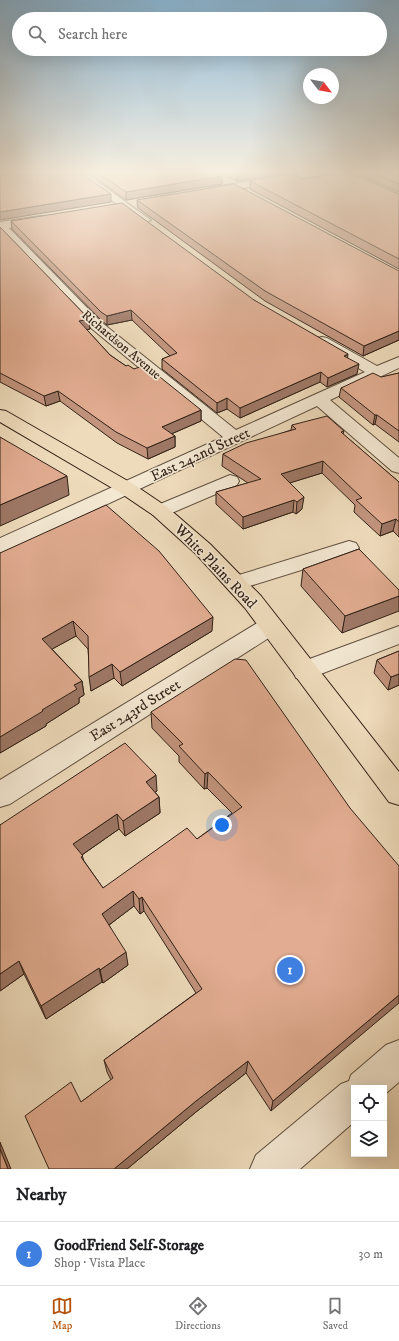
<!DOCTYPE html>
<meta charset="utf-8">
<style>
:root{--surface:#fff;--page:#f6f6f6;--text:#202124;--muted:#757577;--line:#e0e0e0;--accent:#b45309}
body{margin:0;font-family:"IM FELL DW Pica",serif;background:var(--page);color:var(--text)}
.controls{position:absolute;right:12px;bottom:12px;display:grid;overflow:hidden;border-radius:0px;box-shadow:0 4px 16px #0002}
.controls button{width:36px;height:36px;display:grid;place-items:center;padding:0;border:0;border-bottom:1px solid var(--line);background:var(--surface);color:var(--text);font:20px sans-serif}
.compass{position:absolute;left:303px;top:68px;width:36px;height:36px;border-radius:50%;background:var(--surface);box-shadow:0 4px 16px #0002;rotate:121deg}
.you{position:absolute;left:222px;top:825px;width:14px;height:14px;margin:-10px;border:3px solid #fff;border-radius:50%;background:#1a73e8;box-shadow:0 0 0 6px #1a73e833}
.badge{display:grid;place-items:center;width:26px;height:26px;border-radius:50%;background:var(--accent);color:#fff;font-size:13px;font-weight:700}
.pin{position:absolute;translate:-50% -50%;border:2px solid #fff;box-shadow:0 1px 4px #0006}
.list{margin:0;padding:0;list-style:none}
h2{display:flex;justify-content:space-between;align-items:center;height:52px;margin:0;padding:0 16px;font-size:17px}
h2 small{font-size:13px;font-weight:400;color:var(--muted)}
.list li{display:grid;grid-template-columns:26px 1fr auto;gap:12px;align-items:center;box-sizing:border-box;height:64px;padding:0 16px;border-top:1px solid var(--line)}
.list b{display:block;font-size:15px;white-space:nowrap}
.list p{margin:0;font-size:13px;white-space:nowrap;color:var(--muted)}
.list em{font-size:13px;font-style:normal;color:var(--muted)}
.icon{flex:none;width:22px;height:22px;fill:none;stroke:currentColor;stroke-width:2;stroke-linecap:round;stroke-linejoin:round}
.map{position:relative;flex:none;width:399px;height:1169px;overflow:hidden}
.search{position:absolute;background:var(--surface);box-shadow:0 4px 16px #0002;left:12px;right:12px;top:12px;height:44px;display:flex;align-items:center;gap:10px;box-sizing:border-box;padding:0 14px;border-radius:22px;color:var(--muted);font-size:15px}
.sheet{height:116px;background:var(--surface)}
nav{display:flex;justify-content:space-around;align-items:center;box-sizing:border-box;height:56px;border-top:1px solid var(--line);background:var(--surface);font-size:11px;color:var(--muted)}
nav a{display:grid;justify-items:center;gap:2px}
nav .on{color:var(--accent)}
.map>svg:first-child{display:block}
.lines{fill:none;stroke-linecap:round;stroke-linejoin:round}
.minor-casing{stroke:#605040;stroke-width:2}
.major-casing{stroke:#312117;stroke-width:2}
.minor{fill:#f4e8d3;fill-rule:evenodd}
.major{fill:#eedbbb;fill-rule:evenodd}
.wall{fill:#c2947d;stroke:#312117}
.shaded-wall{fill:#9e7866;stroke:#312117}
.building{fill:#e1ac91;stroke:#312117}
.labels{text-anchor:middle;stroke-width:3.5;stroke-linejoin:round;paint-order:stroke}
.far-street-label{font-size:13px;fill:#312117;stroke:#f4e8d3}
.street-label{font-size:15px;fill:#312117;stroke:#f4e8d3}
</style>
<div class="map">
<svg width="399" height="1169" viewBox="0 0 399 1169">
<rect width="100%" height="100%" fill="#eedbbb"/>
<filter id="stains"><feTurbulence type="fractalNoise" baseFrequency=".005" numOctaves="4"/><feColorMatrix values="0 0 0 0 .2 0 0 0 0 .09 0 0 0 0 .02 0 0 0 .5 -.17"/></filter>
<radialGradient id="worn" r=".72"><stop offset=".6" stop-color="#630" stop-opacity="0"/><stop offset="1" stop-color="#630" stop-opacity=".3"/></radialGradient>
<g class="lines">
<defs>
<path id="minor" d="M74,173H85L151,220L145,223L141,222Z
M298,173H320L315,176L209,194L204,191L209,188Z
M340,173H363L358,176L322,182L317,179L319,177Z
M41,216L45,217L47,219L45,221L9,228L101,322L236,430L365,372L317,344L315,341L317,338L322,337L327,338L377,366L399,357V368L330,400L399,458V473L392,471L317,406L7,551L0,553V538L223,437L91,328L0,232V222Z
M230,475L237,477L239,481L237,485L167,515L160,517L153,515L150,511L153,507Z
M349,541L356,543L359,548L356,553L237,590L229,588L226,583L229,578Z
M270,618L278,620L282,626L278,632L10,804L0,807V780L262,620Z
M399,626V644L305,680L296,678L293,671L296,664Z
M399,1040V1082L384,1095V1088H354V1122L300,1169H250L256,1155L341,1084L349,1081L351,1075L386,1045Z"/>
<path id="major" d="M0,410L6,411L133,484L167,507L210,544L261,596L399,772V805L389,802L245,608L196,554L153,515L119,492L0,422Z"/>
</defs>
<use href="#minor" class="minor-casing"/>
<use href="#major" class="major-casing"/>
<use href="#minor" class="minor"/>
<use href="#major" class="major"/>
</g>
<path class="wall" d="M88,173H216L222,176V184L126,200Z
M221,173H288L237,181Z
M362,173H399V192L362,176Z
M296,176L302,179L399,194V269L250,189V181Z
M137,200L399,271V340L363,356L265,301L138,208Z
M11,221L254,300L348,358L357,374L327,387L320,382L240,418L227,409L217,413L162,369V359L170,356L132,320L107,325L102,321L12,229Z
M0,227L89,319L90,329L87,330L110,355L126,366L134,369L201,410V421L171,434L175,436V447L148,459L117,443L60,401L46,406L0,382Z
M399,373V442L375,424L373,425L339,397L341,388Z
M292,425L344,431L343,434L399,482V537L393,531L380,536L354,512L355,505L322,473L289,483L302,509L296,514L293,512L243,529L216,504V492L248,483L222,466L223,454L291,430Z
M359,549L342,633L301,586L303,569Z
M0,553L212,631L122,686L114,678L91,691L88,649L76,636L52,649L82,681L84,695L79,698V703L46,724V726L0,753Z
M399,651V685L388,690L374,673L377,660Z
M151,712L350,808L271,1111L246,1073L196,1112L127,1169H49L81,1102L111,1080L107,1072L104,1060L196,993L144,911L140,914L134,906L109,925L128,965L103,983L102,982L46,1019L24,974L0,991V825L157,791L155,792L159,797L160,813L125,836L119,829L82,855L84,861L103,888L197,839L232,813L207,788L204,789L179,762V756L152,728Z"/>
<path class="shaded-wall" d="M242,173H288L237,181V174Z
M321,173H329L321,174Z
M222,176V184L126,200V192Z
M111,194V202L0,220V212Z
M131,310L132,320L107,325V316Z
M89,319L90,329L80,331L79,321Z
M399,331V340L363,356L364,346Z
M348,354L347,363L344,356Z
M359,364L357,374L327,387L328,378Z
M321,372L320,382L240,418V408Z
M58,391L60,401L46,406L44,396Z
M227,398V409L217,413V403Z
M201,410V421L162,438V427Z
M375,415H377L375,424L373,425Z
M175,436V447L148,459L147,448Z
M323,461L322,473L280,486L281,474Z
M67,476L69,495L0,526V505Z
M304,497L302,509L296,514L297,502Z
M294,500L293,512L243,529V517Z
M396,519L393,531L380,536L382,524Z
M399,596V611L342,633L345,616Z
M213,617L212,631L122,686L120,672Z
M73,621L76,636L45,653L42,639Z
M112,664L114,678L91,691L89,677Z
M399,674V685L388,690L391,677Z
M82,681L84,695L79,698V703L46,724V726L0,753V737L42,710L74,685Z
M208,772L207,788L204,789L205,774Z
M156,775L157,791L147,798L146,782Z
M159,797L160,813L125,836L123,821Z
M117,814L119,829L76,859L73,844Z
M133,891L134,906L105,928L102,914Z
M142,897L144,911L140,914L139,899Z
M126,952L128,965L103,983L100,970Z
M19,961L24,974L0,991V974Z
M99,968L102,982L46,1019L41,1006Z
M399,995V1003L271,1111L273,1101Z
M248,1061L246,1073L196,1112L127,1169H114L196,1101Z
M0,1142L11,1169H8L0,1149Z"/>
<path class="building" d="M0,173H81L111,194L0,212Z
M98,173H216L222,176L126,192Z
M296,173V176L302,179L340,173H350L399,194V259L250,181Z
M374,173H399V184Z
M234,184L399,271V331L364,346L265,291L137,200Z
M122,203L254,300L348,354L344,356L359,364L328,378L321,372L240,408L227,398L217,403L162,359L177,353L131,310L107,316L101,312L11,221Z
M0,227L89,319L79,321L110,355L126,366L128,365L134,369L145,365L201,410L162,427L175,436L147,448L116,432L58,391L44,396L0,373Z
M373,373L381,377L399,373V431L377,415H375L341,388Z
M327,416L344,431L341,432L399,482V522L396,519L382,524L356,500L362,498L323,461L281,474L304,497L297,502L294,500L243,517L216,492L261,479L223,454L246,443L296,429L292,425Z
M0,437L67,476L0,505Z
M106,505L159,551L213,617L120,672L112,664L89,677L88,636L73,621L42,639L82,681L74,685L77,689L42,710L43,711L0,737V553Z
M359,549L399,590V596L345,616L303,569Z
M399,651V674L391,677L377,660Z
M235,659L246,660L350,808L399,866V995L273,1101L248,1061L196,1101L114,1169H49L25,1116L71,1082L81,1102L113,1078L104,1060L202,989L142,897L139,899L133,891L102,914L126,952L100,970L99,968L41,1006L19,961L0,974V825L125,743L156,775L146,782L159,797L123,821L117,814L73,844L83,856L81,857L103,888L187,828L197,839L242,807L208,772L205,774L179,746L183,744L151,712Z
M0,1149L8,1169H0Z"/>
<linearGradient id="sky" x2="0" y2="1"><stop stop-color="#89b6d5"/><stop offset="0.51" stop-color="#f7efe0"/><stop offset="1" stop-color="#f7efe0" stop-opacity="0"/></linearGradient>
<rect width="399" height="337" fill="url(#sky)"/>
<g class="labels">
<g class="far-street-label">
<text transform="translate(122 344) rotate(40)" y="5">Richardson Avenue</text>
</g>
<g class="street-label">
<text transform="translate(200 454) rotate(-25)" y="5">East 242nd Street</text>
<text transform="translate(216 566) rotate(46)" y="5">White Plains Road</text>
<text transform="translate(135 710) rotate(-32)" y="5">East 243rd Street</text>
</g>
</g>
<rect width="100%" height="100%" filter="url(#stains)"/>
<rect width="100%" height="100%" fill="url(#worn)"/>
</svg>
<div class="controls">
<button><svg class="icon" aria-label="locate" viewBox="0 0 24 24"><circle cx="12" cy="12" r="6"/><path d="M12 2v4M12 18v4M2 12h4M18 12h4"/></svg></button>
<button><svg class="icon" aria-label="layers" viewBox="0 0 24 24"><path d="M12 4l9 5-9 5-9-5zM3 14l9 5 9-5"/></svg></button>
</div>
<svg class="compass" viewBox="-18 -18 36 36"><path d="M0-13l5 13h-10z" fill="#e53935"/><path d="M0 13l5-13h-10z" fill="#757577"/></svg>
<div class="you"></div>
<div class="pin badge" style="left:290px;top:970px;background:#3f7fe0">1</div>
<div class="search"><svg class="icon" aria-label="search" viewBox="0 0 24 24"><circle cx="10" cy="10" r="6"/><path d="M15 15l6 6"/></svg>Search here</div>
</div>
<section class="sheet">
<h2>Nearby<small></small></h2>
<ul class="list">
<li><span class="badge" style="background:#3f7fe0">1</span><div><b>GoodFriend Self-Storage</b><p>Shop · Vista Place</p></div><em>30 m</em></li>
</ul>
</section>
<nav>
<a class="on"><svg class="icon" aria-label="map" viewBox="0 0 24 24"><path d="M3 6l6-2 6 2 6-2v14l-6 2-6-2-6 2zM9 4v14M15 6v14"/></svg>Map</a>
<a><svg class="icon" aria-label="directions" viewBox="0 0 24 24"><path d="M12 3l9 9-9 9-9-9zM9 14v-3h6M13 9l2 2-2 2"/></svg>Directions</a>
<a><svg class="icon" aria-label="saved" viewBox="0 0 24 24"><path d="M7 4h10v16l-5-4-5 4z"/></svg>Saved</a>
</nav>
